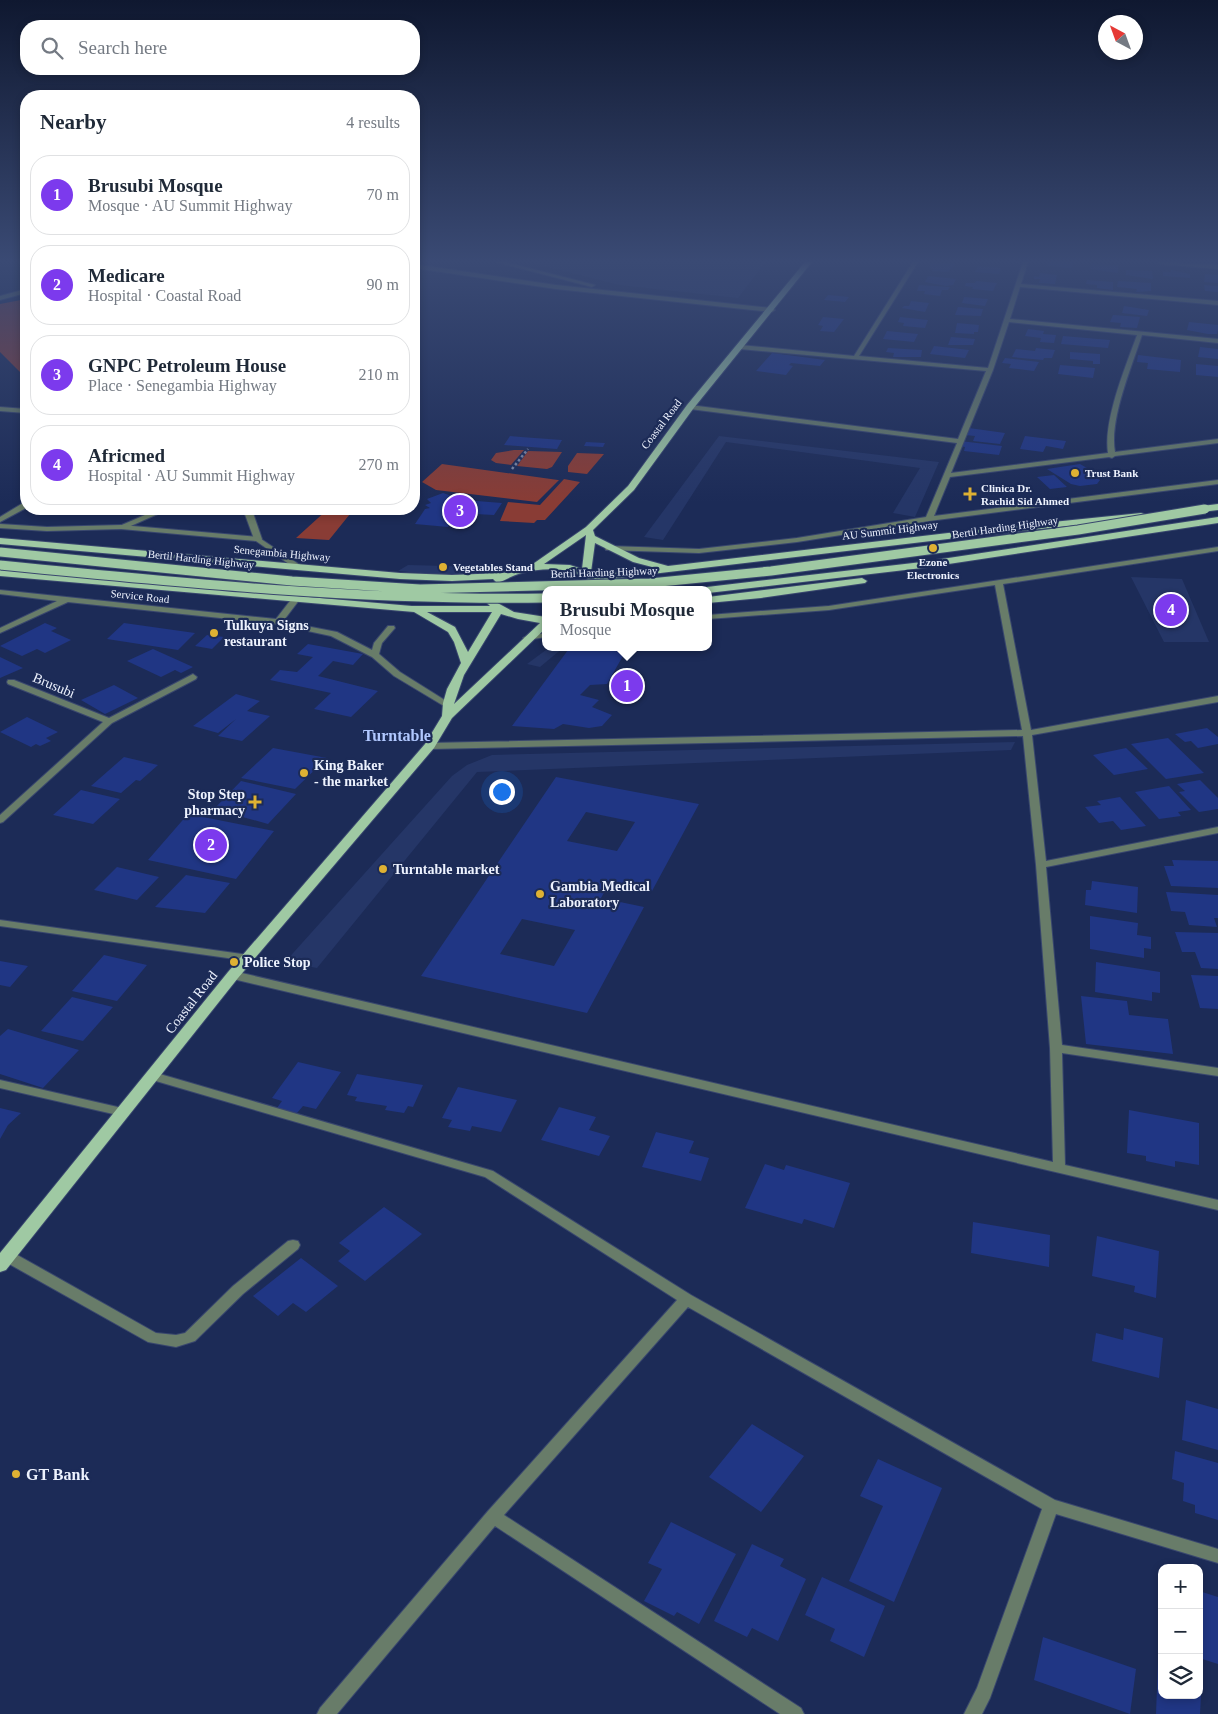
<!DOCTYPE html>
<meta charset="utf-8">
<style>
:root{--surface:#fff;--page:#f2f2f3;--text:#1f2937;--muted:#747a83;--line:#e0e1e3;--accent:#7c3aed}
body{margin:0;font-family:Georgia,serif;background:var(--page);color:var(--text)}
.controls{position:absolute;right:15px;bottom:15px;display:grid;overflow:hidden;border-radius:10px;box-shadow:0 2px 8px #0003}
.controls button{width:45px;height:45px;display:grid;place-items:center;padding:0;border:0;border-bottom:1px solid var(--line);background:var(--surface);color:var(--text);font:25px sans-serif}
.compass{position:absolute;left:1098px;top:15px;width:45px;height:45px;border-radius:50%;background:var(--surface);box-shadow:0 2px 8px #0003;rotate:319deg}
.you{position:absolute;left:501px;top:791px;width:18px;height:18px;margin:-12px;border:4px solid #fff;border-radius:50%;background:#1a73e8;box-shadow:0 0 0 8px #1a73e833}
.badge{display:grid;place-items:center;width:32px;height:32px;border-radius:50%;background:var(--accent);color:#fff;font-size:16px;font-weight:700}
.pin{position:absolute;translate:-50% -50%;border:2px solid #fff;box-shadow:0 1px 5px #0006}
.popup{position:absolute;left:542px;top:586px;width:170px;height:65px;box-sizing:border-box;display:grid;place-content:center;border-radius:10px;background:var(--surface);filter:drop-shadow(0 1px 4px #0005);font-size:16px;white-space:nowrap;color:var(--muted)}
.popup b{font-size:19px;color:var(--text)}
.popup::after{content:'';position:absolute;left:50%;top:100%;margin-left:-10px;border:10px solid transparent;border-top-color:var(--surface)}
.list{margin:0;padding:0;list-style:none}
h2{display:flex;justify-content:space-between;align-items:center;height:65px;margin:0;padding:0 20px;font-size:21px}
h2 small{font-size:16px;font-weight:400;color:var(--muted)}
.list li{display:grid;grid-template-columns:32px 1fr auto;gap:15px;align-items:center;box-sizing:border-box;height:80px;margin:0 10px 10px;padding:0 10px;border:1px solid var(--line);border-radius:20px}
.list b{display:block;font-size:19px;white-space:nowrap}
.list p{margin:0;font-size:16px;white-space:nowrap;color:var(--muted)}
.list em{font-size:16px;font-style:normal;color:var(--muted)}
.icon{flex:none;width:28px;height:28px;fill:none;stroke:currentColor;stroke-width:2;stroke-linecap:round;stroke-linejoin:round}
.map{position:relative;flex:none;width:1218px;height:1714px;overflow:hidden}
.search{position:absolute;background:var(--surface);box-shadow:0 2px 8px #0003;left:20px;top:20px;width:400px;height:55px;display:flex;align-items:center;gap:12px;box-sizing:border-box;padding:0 18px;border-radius:20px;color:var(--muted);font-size:19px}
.panel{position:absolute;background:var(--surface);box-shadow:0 2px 8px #0003;left:20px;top:90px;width:400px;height:425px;border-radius:20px}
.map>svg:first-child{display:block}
.built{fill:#253667}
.green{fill:#893c35}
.building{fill:#203684;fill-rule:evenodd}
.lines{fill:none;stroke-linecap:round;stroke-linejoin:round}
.service-casing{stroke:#39476e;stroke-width:2}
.minor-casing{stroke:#39476e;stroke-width:2}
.primary-casing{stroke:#39476e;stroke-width:2}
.path{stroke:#7f89a6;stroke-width:2.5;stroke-dasharray:2.5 2.5;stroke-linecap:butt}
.service{fill:#687c69;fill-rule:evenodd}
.minor{fill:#687c69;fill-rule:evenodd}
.primary{fill:#9fc9a3;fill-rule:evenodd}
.primary-bridge-casing{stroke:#39476e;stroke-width:11;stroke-linecap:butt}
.primary-bridge{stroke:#9fc9a3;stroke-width:9}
.poi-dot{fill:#deb133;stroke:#1c2b57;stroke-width:2}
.labels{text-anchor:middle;stroke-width:4.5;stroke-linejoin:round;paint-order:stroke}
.far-street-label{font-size:11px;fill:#edf2fe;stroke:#1c2b57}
.far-poi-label{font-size:11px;font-weight:bold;fill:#edf2fe;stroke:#1c2b57;text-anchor:start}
.poi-label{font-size:14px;font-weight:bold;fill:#edf2fe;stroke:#1c2b57;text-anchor:start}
.street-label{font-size:14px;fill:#edf2fe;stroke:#1c2b57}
.quarter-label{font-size:16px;font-weight:bold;fill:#b1c8ff;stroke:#1c2b57}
.near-poi-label{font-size:16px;font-weight:bold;fill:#edf2fe;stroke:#1c2b57;text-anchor:start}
</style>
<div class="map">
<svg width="1218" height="1714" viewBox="0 0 1218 1714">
<rect width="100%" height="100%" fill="#1c2b57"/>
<path class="built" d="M528,262H766L738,298L619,285Z
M719,436L939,462L915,517L893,513L920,468L726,442L663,540L644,537Z
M408,565L485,567L478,574L442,575L398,571Z
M1131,577L1182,579L1209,642H1164Z
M550,647H564L540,667L527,664Z
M1015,742L1011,750L477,772L317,968L285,962L452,776L467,765L492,755Z"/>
<path class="green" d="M26,299V378L0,352V304Z
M514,450H524L511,465L496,463L491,460L496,453Z
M528,451L562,452L552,467L547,469L517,466Z
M577,453L604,454L587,474L568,472V466Z
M442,464L558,480H559L537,502L436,490L422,482Z
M564,479L580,482L545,520H537L534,523L500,521L508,502L540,505Z
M328,509H354L329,540L296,538Z"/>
<path class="building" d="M931,262L955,264L948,272L932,271L933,269L929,268Z
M1048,262H1074L1072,268L1047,266Z
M1091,264L1118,265V273L1090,269Z
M978,266L1001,268L999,274L975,272Z
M1126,270L1152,271L1153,279L1126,275Z
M1171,270L1190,274V278L1163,276V272H1171Z
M1040,273L1057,275L1055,284L1039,283L1040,279H1034V276L1039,277Z
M1205,274L1218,275V283L1204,282Z
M928,276L956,279L953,285L946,286L925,282Z
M1087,280L1113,282V290L1097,288V285L1086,284Z
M976,281L997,283L993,291L972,289L973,287L965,286L966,283H975Z
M1118,281L1151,283V291L1136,292L1137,289L1117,287Z
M919,285L950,287L948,290H942L940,296L924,294L925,291H917Z
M1204,285L1218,286V292L1205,291Z
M828,295L839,296L849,297L845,302L824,300Z
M964,297L988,299L985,306L962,303Z
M911,301L929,303L925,312L902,308L904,306H909Z
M1124,306L1149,310L1147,316L1122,313Z
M958,307L983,309L981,316L955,315Z
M1113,315L1140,317L1137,328L1120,327L1121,323L1110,322Z
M823,317L844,319L834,332L820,331L823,326L818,325Z
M900,317L928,320L925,328L903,326L904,323L898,322Z
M1189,322L1218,325V330L1217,334H1208L1187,330Z
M957,323L979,325L978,332H974V334L955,333Z
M1028,329L1044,331L1043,334L1056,335L1054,343L1040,342L1041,338L1025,336Z
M887,331L918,334L914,342L883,339Z
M1063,336L1110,340L1108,348L1061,344Z
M951,337L975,339L973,345H948Z
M934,346L969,350L965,358L930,354Z
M1200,347L1218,349V359L1198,357Z
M888,348L922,350L921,357H893L894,353L886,352Z
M1036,348L1055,350L1052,358H1044L1043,360L1012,357L1016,349L1035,351Z
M1070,352L1100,354V364H1093V361L1070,359Z
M772,353L825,360L820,366L791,363L789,365L793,366L786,375L756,371Z
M1138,355L1181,360L1180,372L1147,369L1148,363L1137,362Z
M1005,358L1039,362L1034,371L1009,368L1011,364L1002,363Z
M1196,364L1218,366V377L1196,375Z
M1060,365L1095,368L1093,378L1058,374Z
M969,428L1005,433L1000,444L973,441L975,436L965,435Z
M510,436L521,437L562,440L557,449L504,445Z
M1025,436L1066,441L1063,449L1046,446L1043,452L1020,449Z
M960,441L1002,446L999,455L964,451L965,447L959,446Z
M586,442L605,443L603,447L584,446Z
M1080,464L1101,476L1095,477L1100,480L1097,484L1080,486L1071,484L1047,469Z
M1054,475L1067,487L1050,489L1037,477Z
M443,493L464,500L502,503L494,515L475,514L460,521H452L448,527L415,524L425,509L430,508L425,505L431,503L427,499Z
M45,623L57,628L51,631L71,640L45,653L37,649L22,656L0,646Z
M124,623L195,633L178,650L107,639Z
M207,635L224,637L212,649L195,646Z
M308,644L363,654L353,665L333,661L318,676L378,691L351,717L314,709L331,693L270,680L280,670L297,672L313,657L297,654Z
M587,647H628L607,684L590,685L580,695L599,700L592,707L612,715L602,726L589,728L563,724L554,729L512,726L568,650Z
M153,649L193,667L181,673L175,670L161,677L127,661Z
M0,657L23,668L0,678Z
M114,685L138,698L105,714L81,700Z
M236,694L260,701L247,711L270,716L242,741L218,736L236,719L218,733L193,726Z
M27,717L58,732L46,738L51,741L40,746L36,744L31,747L0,732Z
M1207,728L1218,737V744L1198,748L1191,741L1185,742L1175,734Z
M1168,738L1204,773L1166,779L1131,744Z
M273,748L327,758L295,789L241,778Z
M1126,748L1148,769L1114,775L1093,755Z
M124,757L158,765L140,781L136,780L121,793L91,786Z
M556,777L699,804L652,891L610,882L601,898L644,907L587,1013L421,976ZM586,812L635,822L617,851L567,841ZM522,919L575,930L554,966L500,954Z
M1200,780L1218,798V809L1199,812L1179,792L1185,791L1177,784Z
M241,781L296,794L268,824L214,809Z
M1169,786L1191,810L1178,812L1181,816L1159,819L1135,792Z
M81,790L120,799L93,824L53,815Z
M1120,797L1146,826L1121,830L1113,821L1099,823L1085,807L1101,805L1097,801Z
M188,814L274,831L236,879L148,860Z
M1172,860L1218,861V888L1171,886L1164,866H1174Z
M117,867L159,877L137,900L94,890Z
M186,875L230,883L205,913L155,907Z
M1092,881L1138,887L1137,913L1085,905L1086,890H1091Z
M1166,892L1218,895V918H1214L1217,927L1189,925L1185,912L1171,911Z
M1090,916L1138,923L1137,935L1151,937V949L1144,948V958L1090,949Z
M1175,932L1218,933V969L1201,968L1195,952H1182Z
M104,955L147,965L117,1001L72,991Z
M0,961L28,966L10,987L0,985Z
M1096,962L1160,972V993L1152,992V1001L1095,992Z
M1191,975L1218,976V1009L1200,1008Z
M1081,996L1127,1001L1129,1015L1168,1019L1173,1054L1086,1044Z
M72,997L113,1007L83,1041L41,1031Z
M8,1029L79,1050L43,1088L0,1074V1036Z
M298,1062L341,1072L316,1109L303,1106L297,1113L277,1108L282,1101L272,1098Z
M357,1074L423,1085L413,1107L408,1106L404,1113L385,1110L387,1106L355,1101L357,1097L347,1095Z
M458,1087L517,1100L501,1132L472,1126L470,1131L448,1127L452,1120L442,1118Z
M559,1107L596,1117L589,1130L610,1136L599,1156L541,1140Z
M0,1108L21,1113L8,1125L0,1139Z
M1129,1110L1199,1123V1165L1175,1161V1167L1146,1161V1156L1127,1153Z
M656,1132L694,1141L689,1153L709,1158L701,1181L642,1167Z
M765,1164L784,1170L786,1165L850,1183L834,1228L804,1219L802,1224L745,1208Z
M384,1207L422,1234L365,1281L338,1261L350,1251L339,1243Z
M973,1222L1050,1235L1049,1267L971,1253Z
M1097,1236L1159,1251L1156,1298L1134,1292L1135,1286L1092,1276Z
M301,1258L338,1286L306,1312L293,1303L278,1316L253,1296Z
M1124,1328L1163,1338L1159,1378L1092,1361L1096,1333L1123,1340Z
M1186,1400L1218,1409V1450L1182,1440Z
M752,1424L804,1456L761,1512L709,1477Z
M1175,1451L1218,1463V1520L1195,1513V1505L1183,1501L1184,1483L1172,1479Z
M878,1459L942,1488L894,1602L849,1581L883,1506L860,1496Z
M671,1522L736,1554L699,1624L677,1612L674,1616L644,1601L662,1569L648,1563Z
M752,1544L784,1559L780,1566L806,1579L778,1641L752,1628L747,1637L714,1621Z
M822,1577L885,1606L864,1657L830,1641L835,1629L805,1615Z
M1199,1591L1218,1597V1664L1199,1658Z
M1043,1637L1136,1669L1130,1714L1034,1680Z
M1158,1661L1162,1662V1695H1201L1200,1714H1156Z"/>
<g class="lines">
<defs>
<path id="service" d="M159,509H169L124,529L117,527Z
M243,509H249L253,513L262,539L261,541H255L254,539Z
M275,620L337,632L372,650L374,643L388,626H394L395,628L382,643L379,654L400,672L451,704L450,706H444L394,676L372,657L331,636L275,624Z"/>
<path id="minor" d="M496,262H505L595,285L592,287Z
M913,262H918L859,356L988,368L1023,262H1028L1021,284L1218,301V305L1020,287L1010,319L1218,339V343L1142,335C1132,366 1109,420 1115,452L1218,439V443L1115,456L1112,458L1109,457L950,477L934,516L1218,480V484L929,521L797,542L699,553L606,550L605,548L609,546L699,549L797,538L926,517L957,443L690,409L687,407L690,405L958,439L986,371L740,349L737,347L740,345L854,356ZM1009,322L1137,335C1126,366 1103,420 1108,453L951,473L993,370Z
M1158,262L1218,265V269L1160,264Z
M414,264L556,285L772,308L775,310L772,312L556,289L414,268Z
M26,289V293L0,300V296Z
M0,407L26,409V413L0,411Z
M23,503H26V508L0,522V517Z
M0,524L47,527L121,525L258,537L303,567L302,569H296L256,541L121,529L47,531L0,528Z
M1218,547V551L1003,584L1031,730L1218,696V702L1032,735L1046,861L1218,827V833L1046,867L1062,1045L1218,1068V1076L1062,1053L1065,1165L1218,1200V1210L233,979L228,975L233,971L1053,1162L1050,1048L1036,865L1023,736L430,749L425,746L430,743L1022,730L995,585L829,610L708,619V615L829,606Z
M0,590L276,619L293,597H296L300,599L281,624H278L68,602L0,633V628L57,601L0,594Z
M546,633V637L527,640L523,638L527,636Z
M193,674L197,677L196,679L112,723L3,822L0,823V815L103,722L8,684L7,682L8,680H14L109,718Z
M0,920L249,955L254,958L249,961L0,926Z
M153,1072L493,1171L691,1295L1055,1500L1218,1549V1563L1056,1514L990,1698L982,1714H964L977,1688L1042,1509L688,1307L504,1515L801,1708L804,1714H780L495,1526L337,1714H317L320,1708L488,1511L677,1300L485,1177L149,1079L147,1076L149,1073Z
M0,1080L122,1108L126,1109L128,1112L126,1115L122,1116L0,1088Z
M293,1240L298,1241L300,1245L298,1249L243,1294L195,1341L176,1347L148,1342L2,1260L0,1256L2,1252L7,1251L12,1252L156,1333L176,1335L185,1333L233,1286L288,1241Z"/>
<path id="primary" d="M805,262H812L693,409L634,490L593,530L595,536L639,558L668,566L965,531L1141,513L1144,514V518L965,537L601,580L608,590H598C582,567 548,566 522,573C513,575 506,580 497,583L493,579L452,581L400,579L0,544V538L400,573L452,575L503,573L530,566L586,527L628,486L687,405ZM586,535L582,569L570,565L544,564ZM595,543L633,562L656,568L595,575L591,572Z
M1218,504V510L1194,513L1190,510L1194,507Z
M1218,517V523L922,568L708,593V590H702L707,587L922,562Z
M0,570L412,606H490L487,603L492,600L514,612L546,617V628L452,718L434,748L238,978L6,1270L0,1272V1253L228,972L425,744L442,716L443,703L447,689L461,663L454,642L448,632L414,612L0,576ZM427,612H492L468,652L455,627ZM501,614L518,619L540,623L454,704L464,675Z
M862,578L867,581L865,583L761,598L708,603V597Z"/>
</defs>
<use href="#service" class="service-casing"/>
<use href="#minor" class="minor-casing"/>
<use href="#primary" class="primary-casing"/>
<path class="path" d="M512,469L528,449"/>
<use href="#service" class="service"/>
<use href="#minor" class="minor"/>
<use href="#primary" class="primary"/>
<defs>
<path id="primary-bridge" d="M0,552L292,581L420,589L650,583L771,571L1078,530L1205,509
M0,565C182,583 363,601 546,598"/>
</defs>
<use href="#primary-bridge" class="primary-bridge-casing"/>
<use href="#primary-bridge" class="primary-bridge"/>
</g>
<linearGradient id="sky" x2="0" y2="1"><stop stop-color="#0f1830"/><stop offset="0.52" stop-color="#3a4a74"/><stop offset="1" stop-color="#3a4a74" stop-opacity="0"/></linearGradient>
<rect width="1218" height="502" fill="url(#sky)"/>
<g class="poi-dot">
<circle cx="1075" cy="473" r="5"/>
<path d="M967.5 486.5h5v5h5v5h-5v5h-5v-5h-5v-5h5z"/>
<circle cx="933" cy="548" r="5"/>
<circle cx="443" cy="567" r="5"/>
<circle cx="214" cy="633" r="5"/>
<circle cx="304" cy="773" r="5"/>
<path d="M252.5 794.5h5v5h5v5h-5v5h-5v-5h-5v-5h5z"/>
<circle cx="383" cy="869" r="5"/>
<circle cx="540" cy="894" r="5"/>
<circle cx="234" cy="962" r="5"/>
<circle cx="16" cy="1474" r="5"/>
</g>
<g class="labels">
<g class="far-street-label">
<text transform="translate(661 424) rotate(-53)" y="4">Coastal Road</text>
<text transform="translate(1005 527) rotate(-8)" y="4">Bertil Harding Highway</text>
<text transform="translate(890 530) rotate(-7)" y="4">AU Summit Highway</text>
<text transform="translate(282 553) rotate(5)" y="4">Senegambia Highway</text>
<text transform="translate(201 559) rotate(6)" y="4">Bertil Harding Highway</text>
<text transform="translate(604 572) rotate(-2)" y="4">Bertil Harding Highway</text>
<text transform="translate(140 596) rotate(6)" y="4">Service Road</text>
</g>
<g class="far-poi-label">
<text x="1085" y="477">Trust Bank</text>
<text x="981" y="492">Clinica Dr.<tspan x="981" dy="13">Rachid Sid Ahmed</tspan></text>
<text x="933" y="566" text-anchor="middle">Ezone<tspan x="933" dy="13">Electronics</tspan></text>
<text x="453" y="571">Vegetables Stand</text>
</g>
<g class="poi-label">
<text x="224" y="630">Tulkuya Signs<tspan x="224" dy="16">restaurant</tspan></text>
<text x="314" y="770">King Baker<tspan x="314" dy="16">- the market</tspan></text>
<text x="245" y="799" text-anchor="end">Stop Step<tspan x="245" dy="16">pharmacy</tspan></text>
<text x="393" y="874">Turntable market</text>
<text x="550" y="891">Gambia Medical<tspan x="550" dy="16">Laboratory</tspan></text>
<text x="244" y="967">Police Stop</text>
</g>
<g class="street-label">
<text transform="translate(54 685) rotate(23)" y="5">Brusubi</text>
<text transform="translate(191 1002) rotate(-52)" y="5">Coastal Road</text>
</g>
<g class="quarter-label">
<text x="397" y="741">Turntable</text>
</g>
<g class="near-poi-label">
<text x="26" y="1480">GT Bank</text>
</g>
</g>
</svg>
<div class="controls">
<button>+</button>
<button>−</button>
<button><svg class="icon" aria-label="layers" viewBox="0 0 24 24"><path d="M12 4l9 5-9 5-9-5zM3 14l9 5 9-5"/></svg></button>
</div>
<svg class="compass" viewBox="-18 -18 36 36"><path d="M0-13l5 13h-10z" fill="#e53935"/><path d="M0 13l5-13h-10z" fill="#747a83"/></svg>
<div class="you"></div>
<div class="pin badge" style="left:627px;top:686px">1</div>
<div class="popup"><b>Brusubi Mosque</b>Mosque</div>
<div class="pin badge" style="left:211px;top:845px">2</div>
<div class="pin badge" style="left:460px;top:511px">3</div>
<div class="pin badge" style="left:1171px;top:610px">4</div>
<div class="search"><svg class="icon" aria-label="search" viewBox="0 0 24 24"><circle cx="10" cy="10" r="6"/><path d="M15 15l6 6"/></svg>Search here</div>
<section class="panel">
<h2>Nearby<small>4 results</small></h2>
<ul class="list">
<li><span class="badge">1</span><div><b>Brusubi Mosque</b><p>Mosque · AU Summit Highway</p></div><em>70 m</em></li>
<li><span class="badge">2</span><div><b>Medicare</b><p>Hospital · Coastal Road</p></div><em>90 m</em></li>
<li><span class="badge">3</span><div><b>GNPC Petroleum House</b><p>Place · Senegambia Highway</p></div><em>210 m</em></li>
<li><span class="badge">4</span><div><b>Africmed</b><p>Hospital · AU Summit Highway</p></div><em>270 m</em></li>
</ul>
</section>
</div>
